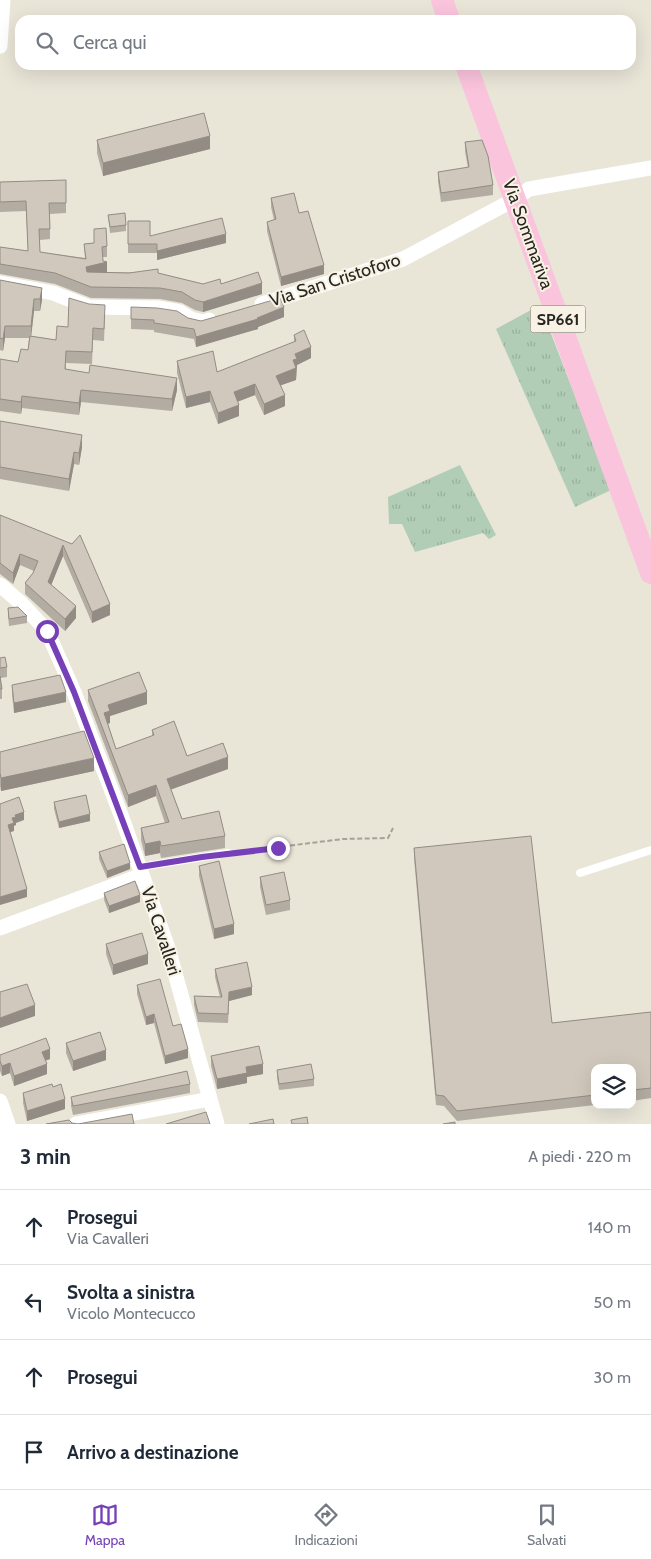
<!DOCTYPE html>
<html lang="it">
<meta charset="utf-8">
<style>
:root{--surface:#fff;--page:#f6f6f7;--text:#1f2937;--muted:#747a83;--line:#e0e1e3;--accent:#7641b8}
body{margin:0;font-family:Cabin,sans-serif;background:var(--page);color:var(--text)}
.controls{position:absolute;right:15px;bottom:15px;display:grid;overflow:hidden;border-radius:10px;box-shadow:0 5px 20px #0002}
.controls button{width:45px;height:45px;display:grid;place-items:center;padding:0;border:0;border-bottom:1px solid var(--line);background:var(--surface);color:var(--text);font:25px sans-serif}
.stop{position:absolute;width:15px;height:15px;margin:-11px;border:4px solid #7641b8;border-radius:50%;background:#fff}
.stop.end{background:#7641b8;border-color:#fff;box-shadow:0 1px 5px #0008}
.list{margin:0;padding:0;list-style:none}
h2{display:flex;justify-content:space-between;align-items:center;height:65px;margin:0;padding:0 20px;font-size:21px}
h2 small{font-size:16px;font-weight:400;color:var(--muted)}
.list li{display:grid;grid-template-columns:32px 1fr auto;gap:15px;align-items:center;box-sizing:border-box;height:75px;padding:0 20px;border-top:1px solid var(--line)}
.list b{display:block;font-size:19px;white-space:nowrap}
.list p{margin:0;font-size:16px;white-space:nowrap;color:var(--muted)}
.list em{font-size:16px;font-style:normal;color:var(--muted)}
.icon{flex:none;width:28px;height:28px;fill:none;stroke:currentColor;stroke-width:2;stroke-linecap:round;stroke-linejoin:round}
.map{position:relative;flex:none;width:651px;height:1124px;overflow:hidden}
.search{position:absolute;background:var(--surface);box-shadow:0 5px 20px #0002;left:15px;right:15px;top:15px;height:55px;display:flex;align-items:center;gap:12px;box-sizing:border-box;padding:0 18px;border-radius:15px;color:var(--muted);font-size:19px}
.sheet{height:365px;background:var(--surface)}
nav{display:flex;justify-content:space-around;align-items:center;box-sizing:border-box;height:70px;border-top:1px solid var(--line);background:var(--surface);font-size:14px;color:var(--muted)}
nav a{display:grid;justify-items:center;gap:2px}
nav .on{color:var(--accent)}
.map>svg:first-child{display:block}
.grass{fill:url(#grass-tufts)}
.lines{fill:none;stroke-linecap:round;stroke-linejoin:round}
.path{stroke:#a5a297;stroke-width:2;stroke-dasharray:5 2.5;stroke-linecap:butt}
.service{stroke:#fff;stroke-width:8}
.minor{stroke:#fff;stroke-width:15}
.primary{stroke:#fac4dd;stroke-width:22}
.wall{fill:#b3aca2}
.shaded-wall{fill:#928c84}
.building{fill:#d0c8bc;stroke:#928c84}
.route{stroke:#7641b8;stroke-width:6}
.labels{text-anchor:middle;stroke-width:4;stroke-linejoin:round;paint-order:stroke}
.shield{fill:#f7f2e4;stroke:#65635c;stroke-width:1}
.shield-label{font-size:16px;font-weight:bold;fill:#272621}
.street-label{font-size:18px;fill:#272621;stroke:#f7f2e4}
</style>
<div class="map">
<svg width="651" height="1124" viewBox="0 0 651 1124">
<defs>
<pattern id="grass-tufts" width="24" height="20" patternUnits="userSpaceOnUse" patternTransform="scale(1.25)"><rect width="24" height="20" fill="#b1cdb6"/><path d="M3 7l-1-3M5 7V3M7 7l1-3M15 17l-1-3M17 17v-4M19 17l1-3" fill="none" stroke="#98b09c"/></pattern>
</defs>
<rect width="100%" height="100%" fill="#e9e5d7"/>
<path class="grass" d="M540,305L611,490L575,507L496,329Z
M460,465L496,535L489,539L483,533L415,552L402,524H389L388,497Z"/>
<g class="lines">
<path class="path" d="M238,852L343,839L388,838L393,828"/>
<path class="service" d="M140,867L228,853
M580,873L651,850"/>
<path class="minor" d="M0,46L3,0
M0,283L53,293L89,307L158,308L180,312L191,319L203,322L209,320
M262,304L403,259L515,199L529,189L651,168
M0,585L22,604L47,631L74,692L121,815L168,948L217,1124
M0,928L142,875
M0,1101L8,1124
M76,1124L210,1099"/>
<path class="primary" d="M442,0L449,20
M466,65L651,573"/>
</g>
<path class="wall" d="M97,140L210,149L103,176L97,153Z
M465,142L493,185V195L441,202L438,181V172L468,168L465,151Z
M0,182L66,203V213L50,214V239L40,240V252L85,258L84,244L94,243V229L107,246V257H102L103,261L107,272L158,273L203,284H221L262,294L203,312L195,310L182,303L160,299L91,298L55,284L0,274V247L28,251L26,211L0,212Z
M271,198L299,213L324,274L281,286L267,231V222L274,220L271,207Z
M108,215L126,225V231L110,233Z
M128,221L150,236L226,243L157,260V253H128Z
M0,280L42,288V300L40,311H34L31,336L56,340L68,327L105,317L104,341L93,340L92,364L66,363V369L177,390L172,411L81,402L79,415L22,408L21,414L0,411V359L18,362L28,350L29,338H5L3,351L0,350Z
M131,307L201,321L284,317L258,327V329L196,347L194,339L154,332V330L131,329Z
M294,335L311,358L297,365L296,380L281,385L285,406L264,415L255,395L237,402L239,416L218,424L210,402L186,408L177,373V361L217,372L294,342Z
M0,421L82,447L79,465L74,464L69,491L0,479Z
M0,515L72,544L110,615L92,623L63,556L51,585L76,618L65,631L25,594V583L33,573L34,571L20,565L13,584L0,574Z
M8,608L27,616V623L9,626L8,615Z
M0,658L7,667V677L0,678L2,689V699H0Z
M12,685L66,702L14,713L12,695Z
M88,690L147,704L110,716V723L108,724L116,749L152,736V730L187,756L228,769L171,789L182,819L225,836V848L161,858L160,853L145,856L141,840V828L165,823L156,796L128,807L88,701Z
M0,752L94,771L1,791L0,786Z
M54,802L90,821L59,828L54,809Z
M414,848L552,1023L651,1012V1098L632,1101V1068H595V1105L457,1121L444,1106L436,1105L414,858Z
M99,852L130,869L107,878L99,859Z
M199,866L234,934L214,939L199,876Z
M260,877L290,900V910L266,915L260,887Z
M104,893L140,902L109,913L104,900Z
M106,944L148,964L113,975L106,954Z
M215,969L252,995L229,1001L228,1023L198,1022L194,1005V996L220,997L215,977Z
M137,985L173,1026L188,1058L165,1064L154,1023L146,1025L137,994Z
M66,1043L106,1060L73,1071L66,1053Z
M0,1055L50,1059L45,1060L47,1074L14,1086L10,1073L2,1076L0,1071Z
M211,1056L263,1074L247,1077V1083L217,1089L211,1066Z
M277,1070L314,1079V1086L279,1090L277,1077Z
M190,1084V1093L73,1115L71,1106V1097Z
M53,1087L65,1109L27,1121L23,1103V1093Z"/>
<path class="shaded-wall" d="M210,136V149L103,176V163Z
M226,234V243L157,260V251Z
M107,262V273L86,278V267Z
M324,265V274L281,286V277Z
M262,283V294L203,312V302Z
M42,288V300L40,311V299Z
M34,299V311L31,338V326Z
M284,307V317L258,327V329L196,347V337L257,318Z
M5,326V338L3,351V339Z
M311,347V358L297,365L296,380L276,387V376L293,360L295,354Z
M177,378V390L172,411V399Z
M255,384V395L234,403V392Z
M81,390V402L79,415V403Z
M210,391V402L186,408V397Z
M285,395V406L264,415V404Z
M22,396V408L21,414V402Z
M239,405V416L218,424V413Z
M82,435V447L79,465V453Z
M74,452V464L69,491V479Z
M63,545V556L48,593V582Z
M20,554V565L13,584V573Z
M110,604V615L92,623V612Z
M76,606V618L65,631V619Z
M66,692V702L14,713V703Z
M147,692V704L110,716V723L104,725V713L108,705Z
M228,757V769L167,791V779Z
M94,758V771L1,791V778Z
M156,785V796L128,807V795Z
M24,812V820L16,823V825L14,826V831L8,833V825L12,818L15,815Z
M90,814V821L59,828V822Z
M160,841V853L145,856V844Z
M130,863V869L107,878V871Z
M27,889V897L0,905V897Z
M140,895V902L109,913V906Z
M234,924V934L214,939V929Z
M148,954V964L113,975V965Z
M252,987V995L229,1001L228,1023L229,992Z
M35,1005V1016L0,1028V1018Z
M154,1014V1023L146,1025V1017Z
M50,1049V1059L42,1062V1052Z
M188,1049V1058L165,1064V1056Z
M106,1050V1060L73,1071V1061Z
M10,1063V1073L2,1076V1066Z
M47,1064V1074L14,1086V1076Z
M263,1064V1074L247,1077V1083L217,1089V1079L246,1067Z
M65,1099V1109L27,1121V1111Z"/>
<path class="building" d="M204,113L210,136L103,163L97,140Z
M482,140L488,156L493,185L441,193L438,172L469,167L465,142Z
M66,180V203H49L50,229H39L40,252L86,259L84,244L94,243V229L106,228L107,246L102,247L103,261L107,262L86,267L87,272L129,273L158,269V273L203,284L220,279L221,284L258,272L262,283L203,302L195,300L182,292L160,288L91,287L55,273L0,264V247L28,251L26,201L0,202V182Z
M294,193L299,213L308,211L324,265L281,277L267,222L276,219L271,198Z
M125,213L126,225L110,227L108,215Z
M222,218L226,234L157,251V244H128V221H150V236Z
M0,280L42,288L40,299H34L31,326H5L3,339L0,338Z
M69,298L89,304L105,305L104,329L93,328L92,352L66,351L65,369L89,373L90,365L177,378L172,399L81,390L79,403L22,396L21,402L0,399V359L18,362L21,349L28,350L30,336L56,340L57,326L68,327Z
M280,298L284,307L257,318L258,319L196,337L194,329L154,323V320L131,319V307L157,308L177,311L188,318L201,321Z
M304,330L311,347L295,354L297,359L293,360L296,368L276,376L285,395L264,404L255,384L234,392L239,405L218,413L210,391L186,397L177,361L213,351L217,372L296,341L294,335Z
M0,421L82,435L79,453L74,452L69,479L0,467Z
M0,515L72,544L80,535L110,604L92,612L63,545L48,582L76,606L65,619L25,583L33,573L38,561L20,554L13,573L0,563Z
M18,607L27,616L9,619L8,608Z
M5,657L7,667L0,668V658Z
M139,672L147,692L108,705L110,711L104,713L116,749L154,735L152,730L174,721L187,756L223,743L228,757L167,779L182,819L219,811L225,836L161,846L160,841L145,844L141,828L169,822L156,785L128,795L88,690Z
M60,675L66,692L14,703L12,685Z
M0,676L2,689H0Z
M84,731L94,758L1,778L0,773V752Z
M86,795L90,814L59,822L54,802Z
M19,797L24,812L15,815L16,817L12,818L14,823L8,825L27,889L0,897V804Z
M531,836L552,1023L651,1012V1088L632,1090V1068H595V1095L457,1111L444,1096L436,1095L414,848Z
M124,844L130,863L107,871L99,852Z
M219,861L234,924L214,929L199,866Z
M284,872L290,900L266,905L260,877Z
M135,881L140,895L109,906L104,893Z
M142,933L148,954L113,965L106,944Z
M247,962L252,987L229,992L228,1014L198,1013L194,996L222,997L215,969Z
M160,979L173,1026L181,1024L188,1049L165,1056L154,1014L146,1017L137,985Z
M27,984L35,1005L0,1018V992Z
M100,1032L106,1050L73,1061L66,1043Z
M46,1038L50,1049L42,1052L47,1064L14,1076L10,1063L2,1066L0,1061V1055Z
M259,1046L263,1064L246,1067L247,1073L217,1079L211,1056Z
M311,1064L314,1079L279,1084L277,1070Z
M187,1071L190,1084L73,1106L71,1097Z
M52,1084L53,1087L61,1084L65,1099L27,1111L23,1093Z
M206,1112L210,1124H166Z
M132,1114L134,1124H46L69,1120L72,1123L78,1124Z
M307,1117L308,1124H292L291,1120Z
M273,1119L274,1124H249Z
M455,1122V1124H443Z"/>
<g class="lines">
<path class="route" d="M47,631L74,692L140,867L202,857L278,848"/>
</g>
<g class="labels">
<rect class="shield" x="530.5" y="305.5" width="55" height="27" rx="4"/>
<g class="shield-label">
<text x="558" y="325">SP661</text>
</g>
<g class="street-label">
<text transform="translate(528 234) rotate(70)" y="6">Via Sommariva</text>
<text transform="translate(335 280) rotate(-18)" y="6">Via San Cristoforo</text>
<text transform="translate(161 931) rotate(72)" y="6">Via Cavalleri</text>
</g>
</g>
</svg>
<div class="controls">
<button><svg class="icon" aria-label="layers" viewBox="0 0 24 24"><path d="M12 4l9 5-9 5-9-5zM3 14l9 5 9-5"/></svg></button>
</div>
<div class="stop" style="left:47px;top:631px"></div>
<div class="stop end" style="left:278px;top:848px"></div>
<div class="search"><svg class="icon" aria-label="search" viewBox="0 0 24 24"><circle cx="10" cy="10" r="6"/><path d="M15 15l6 6"/></svg>Cerca qui</div>
</div>
<section class="sheet">
<h2>3 min<small>A piedi · 220 m</small></h2>
<ul class="list">
<li><svg class="icon" aria-label="ahead" viewBox="0 0 24 24"><path d="M12 20V5M6 11l6-6 6 6"/></svg><div><b>Prosegui</b><p>Via Cavalleri</p></div><em>140 m</em></li>
<li><svg class="icon" aria-label="left" viewBox="0 0 24 24"><path d="M17 20v-9H6M10 6l-5 5 5 5"/></svg><div><b>Svolta a sinistra</b><p>Vicolo Montecucco</p></div><em>50 m</em></li>
<li><svg class="icon" aria-label="ahead" viewBox="0 0 24 24"><path d="M12 20V5M6 11l6-6 6 6"/></svg><div><b>Prosegui</b></div><em>30 m</em></li>
<li><svg class="icon" aria-label="arrive" viewBox="0 0 24 24"><path d="M6 21V4h12l-3 4 3 4H6"/></svg><div><b>Arrivo a destinazione</b></div></li>
</ul>
</section>
<nav>
<a class="on"><svg class="icon" aria-label="map" viewBox="0 0 24 24"><path d="M3 6l6-2 6 2 6-2v14l-6 2-6-2-6 2zM9 4v14M15 6v14"/></svg>Mappa</a>
<a><svg class="icon" aria-label="directions" viewBox="0 0 24 24"><path d="M12 3l9 9-9 9-9-9zM9 14v-3h6M13 9l2 2-2 2"/></svg>Indicazioni</a>
<a><svg class="icon" aria-label="saved" viewBox="0 0 24 24"><path d="M7 4h10v16l-5-4-5 4z"/></svg>Salvati</a>
</nav>
